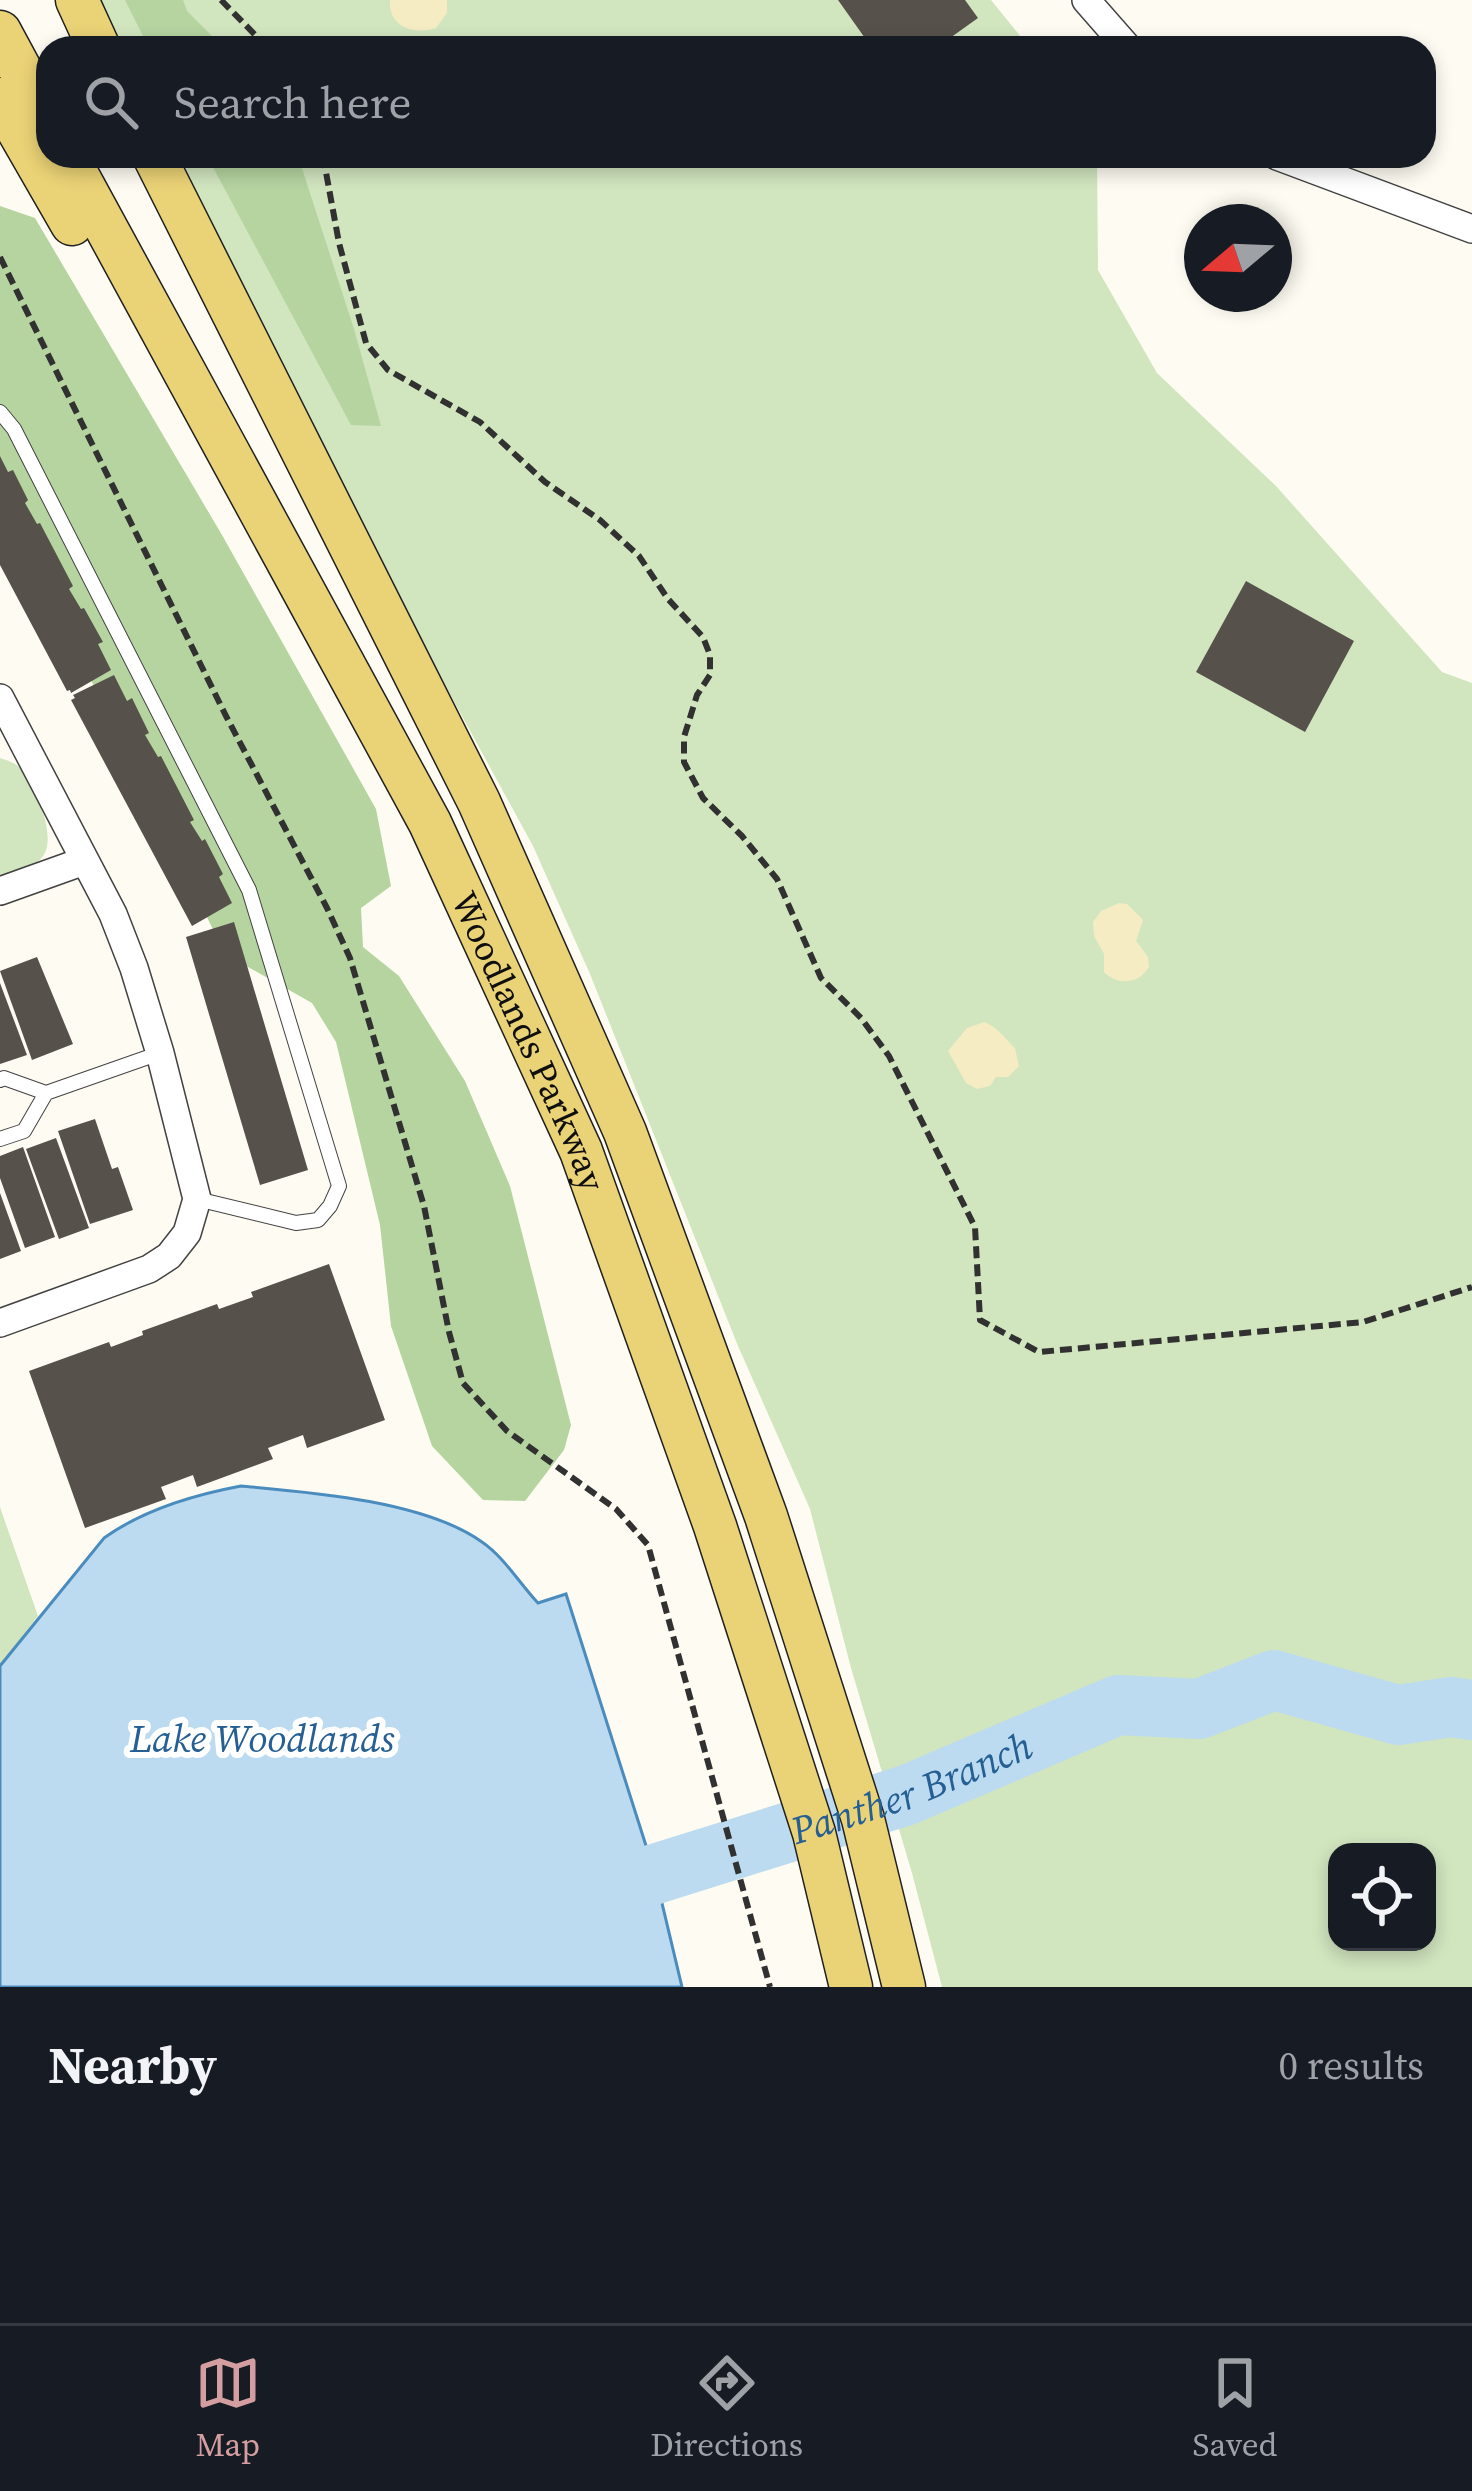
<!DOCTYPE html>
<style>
:root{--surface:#171b24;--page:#20242c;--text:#f1f3f6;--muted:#9ea1a6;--line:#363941;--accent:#d49ea0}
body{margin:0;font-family:"Source Serif 4",serif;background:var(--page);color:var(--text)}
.controls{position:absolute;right:36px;bottom:36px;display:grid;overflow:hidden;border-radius:24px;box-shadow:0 6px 18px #0003}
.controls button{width:108px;height:108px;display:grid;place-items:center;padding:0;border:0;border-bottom:3px solid var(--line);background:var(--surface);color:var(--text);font:60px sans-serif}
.compass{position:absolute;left:1184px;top:204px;width:108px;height:108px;border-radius:50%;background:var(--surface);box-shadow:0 6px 18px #0003;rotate:251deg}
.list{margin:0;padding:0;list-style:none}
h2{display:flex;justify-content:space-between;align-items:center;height:156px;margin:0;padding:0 48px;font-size:51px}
h2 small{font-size:39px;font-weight:400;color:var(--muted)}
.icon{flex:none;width:66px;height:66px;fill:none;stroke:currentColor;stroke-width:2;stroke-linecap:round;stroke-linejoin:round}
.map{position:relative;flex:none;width:1472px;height:1987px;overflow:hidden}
.search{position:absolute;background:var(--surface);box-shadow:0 6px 18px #0003;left:36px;right:36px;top:36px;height:132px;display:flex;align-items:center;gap:30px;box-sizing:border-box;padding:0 42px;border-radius:36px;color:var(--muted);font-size:45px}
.sheet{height:336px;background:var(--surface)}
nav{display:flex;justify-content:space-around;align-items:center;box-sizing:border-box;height:168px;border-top:3px solid var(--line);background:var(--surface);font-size:33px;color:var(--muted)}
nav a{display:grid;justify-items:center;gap:6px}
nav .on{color:var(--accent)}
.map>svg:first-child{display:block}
.green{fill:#d1e5bf;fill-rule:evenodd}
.forest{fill:#b5d4a0}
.sand{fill:#f5ecc4}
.water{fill:#bcdbf0;stroke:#4b8cbf;stroke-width:3}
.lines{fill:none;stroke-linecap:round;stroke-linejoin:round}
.river{stroke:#bcdbf0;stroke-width:60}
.building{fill:#57514c}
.lane-casing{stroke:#424242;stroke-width:16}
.street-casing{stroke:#424242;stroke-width:30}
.primary-casing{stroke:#202020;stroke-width:45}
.path{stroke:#313131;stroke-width:6;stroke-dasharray:12 6;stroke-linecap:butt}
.lane{stroke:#fff;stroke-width:14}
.street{stroke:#fff;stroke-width:27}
.primary{stroke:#ead276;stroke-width:42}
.labels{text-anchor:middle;stroke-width:12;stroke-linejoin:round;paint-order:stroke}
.street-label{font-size:36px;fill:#0f0f0f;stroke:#fff}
.water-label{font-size:39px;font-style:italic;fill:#255f94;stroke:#fff}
</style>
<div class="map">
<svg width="1472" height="1987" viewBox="0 0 1472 1987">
<rect width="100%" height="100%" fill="#fefcf2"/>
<path class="green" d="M98,0H991L1030,48H120Z
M171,156H1097L1098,270L1157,373L1276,486L1442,672L1472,683V1987H942L912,1873L851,1668L810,1509L738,1346L590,974L533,846L409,619ZM1337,1852H1427V1942H1337Z
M0,758C6,760 13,762 18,766C34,782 58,836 43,856C34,869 14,873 0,878Z
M0,1507L38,1616L0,1666Z"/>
<path class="forest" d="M125,0H183L187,11L224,48H149Z
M207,156H298L354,329L381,426L351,425Z
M0,206L35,218L222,535L376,809L391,886L361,908L363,947L399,976L465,1081L510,1186L571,1425L564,1450L525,1501L483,1500L432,1446L391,1326L380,1225L336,1042L312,1003L225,954L0,494Z"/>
<path class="sand" d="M390,0H447V13L436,28C414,35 388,27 390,0Z
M1119,903L1127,904L1143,920L1136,941L1148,957L1149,967C1139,984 1118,986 1104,972V954L1094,936L1093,922L1101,911Z
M984,1022C997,1026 1005,1039 1015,1048L1019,1066L1008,1077H996L990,1086L977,1089L966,1083L948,1051L967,1028Z"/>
<path class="water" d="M241,1486C310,1492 425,1501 482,1542C504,1557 520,1584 538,1603L566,1594L655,1874L682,1987H0V1666L104,1538C143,1510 193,1495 241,1486Z"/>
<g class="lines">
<path class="river" id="s1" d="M577,1904L655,1874L907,1795L1118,1705L1199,1709L1274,1680L1398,1715L1451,1707L1472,1710"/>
</g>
<path class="building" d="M838,0H965L978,18L936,48H872Z
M0,456L8,472L13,470L28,500L25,503L37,524L40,523L73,586L69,589L81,609L84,608L103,642L98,644L111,670L71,693L70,690L67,691L0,565Z
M1246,581L1354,641L1305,732L1196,672Z
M114,675L127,701L132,698L149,733L145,735L158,757L161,756L194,820L190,822L202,841L205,839L223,874L219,877L232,903L192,926L71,700L75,698L73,695Z
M234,922L308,1170L260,1185L186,937Z
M37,957L73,1044L32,1060L0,971Z
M0,983L27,1055L0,1064Z
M95,1119L112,1169L118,1167L133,1210L90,1224L58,1131Z
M56,1138L89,1228L59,1239L26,1149Z
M23,1147L55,1237L25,1248L0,1178V1156Z
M0,1193L21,1251L0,1259Z
M329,1264L385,1420L307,1448L303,1435L268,1448L273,1459L197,1487L193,1475L161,1487L166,1499L85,1528L29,1371L109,1342L111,1347L143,1335L142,1331L217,1304L219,1309L253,1297L251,1292Z"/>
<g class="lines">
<defs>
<path id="lane" d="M0,412L14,429L249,890L339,1186L330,1206L318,1220L296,1223L197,1199
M0,1080L4,1078L46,1093L160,1053
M0,1139L24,1131L46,1093"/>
<path id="street" d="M1086,0L1128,48
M1277,156L1472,229
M0,698L113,914L134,968L160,1053L197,1199L187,1233L169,1256L149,1269L0,1323
M0,891L84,861"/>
<g id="primary">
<path d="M77,0L99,48"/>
<path d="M0,32L48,121"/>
<path d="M0,99L72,224"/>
<path id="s2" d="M67,156L430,823L581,1151L715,1526L814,1833L851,1987"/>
<path d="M154,156L479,802L625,1132L766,1516L863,1819L904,1987"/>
</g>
</defs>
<use href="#lane" class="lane-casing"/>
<use href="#street" class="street-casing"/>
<use href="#primary" class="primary-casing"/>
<path class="path" d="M221,0L268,48
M323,156L339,243L366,343L388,370L480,422L545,482L600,520L639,556L668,599L703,637L710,655V675L697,695L684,737V762L703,798L742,836L777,879L821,978L861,1018L889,1056L975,1227L980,1320L1039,1352L1363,1322L1472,1287
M0,257L226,716L327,908L350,958L424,1206L449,1332L463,1383L507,1431L616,1509L648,1545L770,1987"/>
<use href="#lane" class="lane"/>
<use href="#street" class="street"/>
<use href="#primary" class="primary"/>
</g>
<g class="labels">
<g class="street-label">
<text dy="13" stroke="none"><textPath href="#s2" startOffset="999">Woodlands Parkway</textPath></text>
</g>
<g class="water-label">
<text x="262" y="1752">Lake Woodlands</text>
<text dy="14" stroke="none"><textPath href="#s1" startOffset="354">Panther Branch</textPath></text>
</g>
</g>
</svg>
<div class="controls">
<button><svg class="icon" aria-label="locate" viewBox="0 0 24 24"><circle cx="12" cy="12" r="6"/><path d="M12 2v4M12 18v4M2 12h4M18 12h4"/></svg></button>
</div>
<svg class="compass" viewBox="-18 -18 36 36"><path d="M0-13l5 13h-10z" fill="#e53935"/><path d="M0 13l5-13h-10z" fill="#9ea1a6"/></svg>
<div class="search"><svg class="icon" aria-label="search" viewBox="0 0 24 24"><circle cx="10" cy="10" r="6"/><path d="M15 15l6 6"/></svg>Search here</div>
</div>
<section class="sheet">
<h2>Nearby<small>0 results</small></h2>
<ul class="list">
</ul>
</section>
<nav>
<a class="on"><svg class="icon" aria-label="map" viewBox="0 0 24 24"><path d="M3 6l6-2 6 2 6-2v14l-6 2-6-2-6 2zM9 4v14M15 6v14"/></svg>Map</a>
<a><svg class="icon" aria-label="directions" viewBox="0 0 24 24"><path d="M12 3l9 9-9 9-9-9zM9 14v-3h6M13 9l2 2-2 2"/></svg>Directions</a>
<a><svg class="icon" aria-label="saved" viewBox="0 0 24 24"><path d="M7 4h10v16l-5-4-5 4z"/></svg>Saved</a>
</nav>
